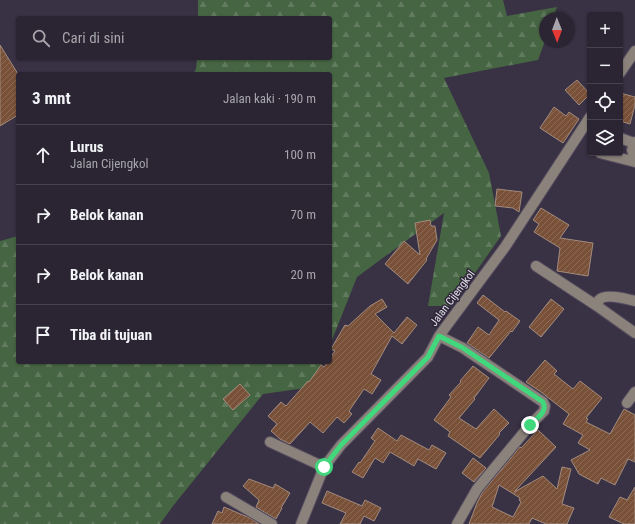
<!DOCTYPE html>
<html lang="id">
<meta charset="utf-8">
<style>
:root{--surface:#2b2533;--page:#332d3b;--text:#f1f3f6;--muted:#a6a5ac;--line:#47424e}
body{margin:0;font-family:"Roboto Condensed",sans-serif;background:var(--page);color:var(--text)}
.controls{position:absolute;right:12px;top:12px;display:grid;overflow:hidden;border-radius:4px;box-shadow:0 1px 3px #0004}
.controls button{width:36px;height:36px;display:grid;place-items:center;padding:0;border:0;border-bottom:1px solid var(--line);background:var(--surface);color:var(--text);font:20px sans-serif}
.compass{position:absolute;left:539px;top:12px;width:36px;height:36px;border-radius:50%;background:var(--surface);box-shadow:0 1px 3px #0004;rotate:179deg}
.stop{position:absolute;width:12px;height:12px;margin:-9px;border:3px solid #41d77c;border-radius:50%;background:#fff}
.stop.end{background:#41d77c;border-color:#fff;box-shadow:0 1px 4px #0008}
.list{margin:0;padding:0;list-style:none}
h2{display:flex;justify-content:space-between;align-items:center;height:52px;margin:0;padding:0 16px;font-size:17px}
h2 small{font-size:13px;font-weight:400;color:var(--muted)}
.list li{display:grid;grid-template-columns:26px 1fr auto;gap:12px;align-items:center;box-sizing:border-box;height:60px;padding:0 16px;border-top:1px solid var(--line)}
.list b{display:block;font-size:15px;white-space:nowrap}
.list p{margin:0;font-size:13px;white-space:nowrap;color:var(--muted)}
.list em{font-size:13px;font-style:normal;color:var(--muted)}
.icon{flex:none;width:22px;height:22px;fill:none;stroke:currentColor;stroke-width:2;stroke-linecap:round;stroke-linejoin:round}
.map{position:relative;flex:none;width:635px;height:524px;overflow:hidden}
.search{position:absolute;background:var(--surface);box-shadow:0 1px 3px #0004;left:16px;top:16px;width:316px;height:44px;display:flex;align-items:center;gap:10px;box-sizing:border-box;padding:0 14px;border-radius:4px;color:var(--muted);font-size:15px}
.panel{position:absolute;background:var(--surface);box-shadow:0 1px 3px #0004;left:16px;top:72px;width:316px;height:292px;border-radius:4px}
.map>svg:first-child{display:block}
.forest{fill:url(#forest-firs)}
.building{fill:url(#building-hatch);stroke:#a28b7e;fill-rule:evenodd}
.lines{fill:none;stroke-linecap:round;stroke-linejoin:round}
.minor-casing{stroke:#554d5f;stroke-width:12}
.minor{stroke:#8b827b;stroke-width:10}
.route{stroke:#41d77c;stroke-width:5}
.labels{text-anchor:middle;stroke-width:3;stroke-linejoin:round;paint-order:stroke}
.street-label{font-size:11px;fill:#e6e1ed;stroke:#2e2739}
</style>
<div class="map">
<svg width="635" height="524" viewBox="0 0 635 524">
<defs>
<pattern id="forest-firs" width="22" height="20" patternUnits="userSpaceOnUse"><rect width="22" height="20" fill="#466543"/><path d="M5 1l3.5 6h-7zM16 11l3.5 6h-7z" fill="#617b5e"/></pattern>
<pattern id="building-hatch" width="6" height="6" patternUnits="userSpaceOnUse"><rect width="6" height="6" fill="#795139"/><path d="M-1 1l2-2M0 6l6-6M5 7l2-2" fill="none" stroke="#8c6a56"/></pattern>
</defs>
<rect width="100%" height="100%" fill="#393144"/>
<path class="forest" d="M198,0H503L507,16L557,7L553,18H545V41L538,60L444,78L489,173L501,236L452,306H428L444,213L357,277L330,345V74H193L196,69L197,58H330V18H198Z
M18,236V362H323L312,387L263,394L173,506L160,524H0V241Z"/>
<path class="building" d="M0,45L18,74V115L0,126Z
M577,80L590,94L579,105L565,90Z
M620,93L635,97V105L630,124L620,121Z
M554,107L566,116L569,112L579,119L563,143L540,128Z
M497,189L522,192L519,212L513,208L495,206Z
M541,208L569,225L560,238L593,243L588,276L557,271L560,248L534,232L539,224L533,220Z
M430,220L431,226H435L437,240L426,259L427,260L408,284L385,264L404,241L420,255L415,223Z
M483,295L505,312L506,311L520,321L512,332L511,331L489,358L467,343L478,327L489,335L499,320L477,303Z
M382,299L387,307L375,314L394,333L407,317L417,325L402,344L392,336L371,374L381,380L372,394L364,389L349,411L352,414L344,423L337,417L323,433L310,422L290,444L280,439L271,431L277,424L268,416L281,402L286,406L308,381L309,382L321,365L324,367L328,362H330V358L335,351L331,349L345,325L348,326L370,306Z
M551,299L564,309L541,337L529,327Z
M545,360L557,371L554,374L573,389L580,381L602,398L586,418L588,419L586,422L610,434L624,409L635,415V462L628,459L615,485L601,478L598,484L579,474L571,460L590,450L578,443L583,435L563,424L569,414L541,392L526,382Z
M473,366L489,378L474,398L475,399L459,418L476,429L494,409L509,423L499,433L500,434L480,458L448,436L450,432L434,420L451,397L449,395L461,382L460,381Z
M240,384L250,395L233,410L223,399Z
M378,428L397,441L401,435L429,450L432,445L446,453L436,469L418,459L414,466L390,452L383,463L375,458L363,478L352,472L359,462L360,463L375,441L371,438Z
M538,430L556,447L514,492L543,476L557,489L562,467L571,469L562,504L574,508L567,524H546L532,518L529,524H469L477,503L482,493L520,447L521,448ZM499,485L520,498L519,500L521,502L513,517L492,507Z
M473,458L486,468L474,482L462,473Z
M249,479L273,488L275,484L290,493L281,508H282L276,519L256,507L259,500L243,486Z
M635,487V524H624L609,517L620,497L627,500Z
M327,491L362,506L365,500L381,508L374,521L364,516L360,524H340L346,513L322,503Z
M224,507L250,518L259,524H212L218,511L222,513Z"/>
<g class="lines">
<defs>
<path id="minor" d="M620,73L635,51
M620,138L634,143
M635,142L632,150L635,159
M600,153L635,162
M536,266L597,306C597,305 599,301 599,300C605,293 627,299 635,301
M597,306L635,333
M439,336L463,348L543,402L545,406L544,411L530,425L477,489L457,524
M627,403L635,392
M270,442L324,467
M226,497L272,524
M301,524L324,467L341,445L428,357L439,336L505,247L590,117"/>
</defs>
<use href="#minor" class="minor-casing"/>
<use href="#minor" class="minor"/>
</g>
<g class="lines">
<path class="route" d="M324,467L341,445L428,357L439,336L463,348L543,402C548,412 537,418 530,425"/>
</g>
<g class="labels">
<g class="street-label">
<text transform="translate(452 298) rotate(-53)" y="4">Jalan Cijengkol</text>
</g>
</g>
</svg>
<div class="controls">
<button>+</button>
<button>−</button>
<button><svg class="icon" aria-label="locate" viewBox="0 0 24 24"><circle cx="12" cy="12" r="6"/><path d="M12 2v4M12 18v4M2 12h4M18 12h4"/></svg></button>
<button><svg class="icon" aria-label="layers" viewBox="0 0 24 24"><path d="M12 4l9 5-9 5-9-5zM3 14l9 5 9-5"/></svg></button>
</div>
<svg class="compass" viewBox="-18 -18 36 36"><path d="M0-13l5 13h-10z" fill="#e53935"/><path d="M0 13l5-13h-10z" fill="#a6a5ac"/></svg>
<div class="stop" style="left:324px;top:467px"></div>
<div class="stop end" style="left:530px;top:425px"></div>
<div class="search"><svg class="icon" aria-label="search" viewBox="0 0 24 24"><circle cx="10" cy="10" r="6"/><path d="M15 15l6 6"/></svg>Cari di sini</div>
<section class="panel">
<h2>3 mnt<small>Jalan kaki · 190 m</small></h2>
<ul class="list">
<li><svg class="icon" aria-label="ahead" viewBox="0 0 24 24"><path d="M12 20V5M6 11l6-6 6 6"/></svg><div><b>Lurus</b><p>Jalan Cijengkol</p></div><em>100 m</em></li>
<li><svg class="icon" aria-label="right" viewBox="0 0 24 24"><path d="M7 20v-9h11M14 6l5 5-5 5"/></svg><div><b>Belok kanan</b></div><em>70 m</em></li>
<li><svg class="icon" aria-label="right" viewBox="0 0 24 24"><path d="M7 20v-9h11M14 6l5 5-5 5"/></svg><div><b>Belok kanan</b></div><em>20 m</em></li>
<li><svg class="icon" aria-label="arrive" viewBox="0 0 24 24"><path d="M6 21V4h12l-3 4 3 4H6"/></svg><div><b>Tiba di tujuan</b></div></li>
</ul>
</section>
</div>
